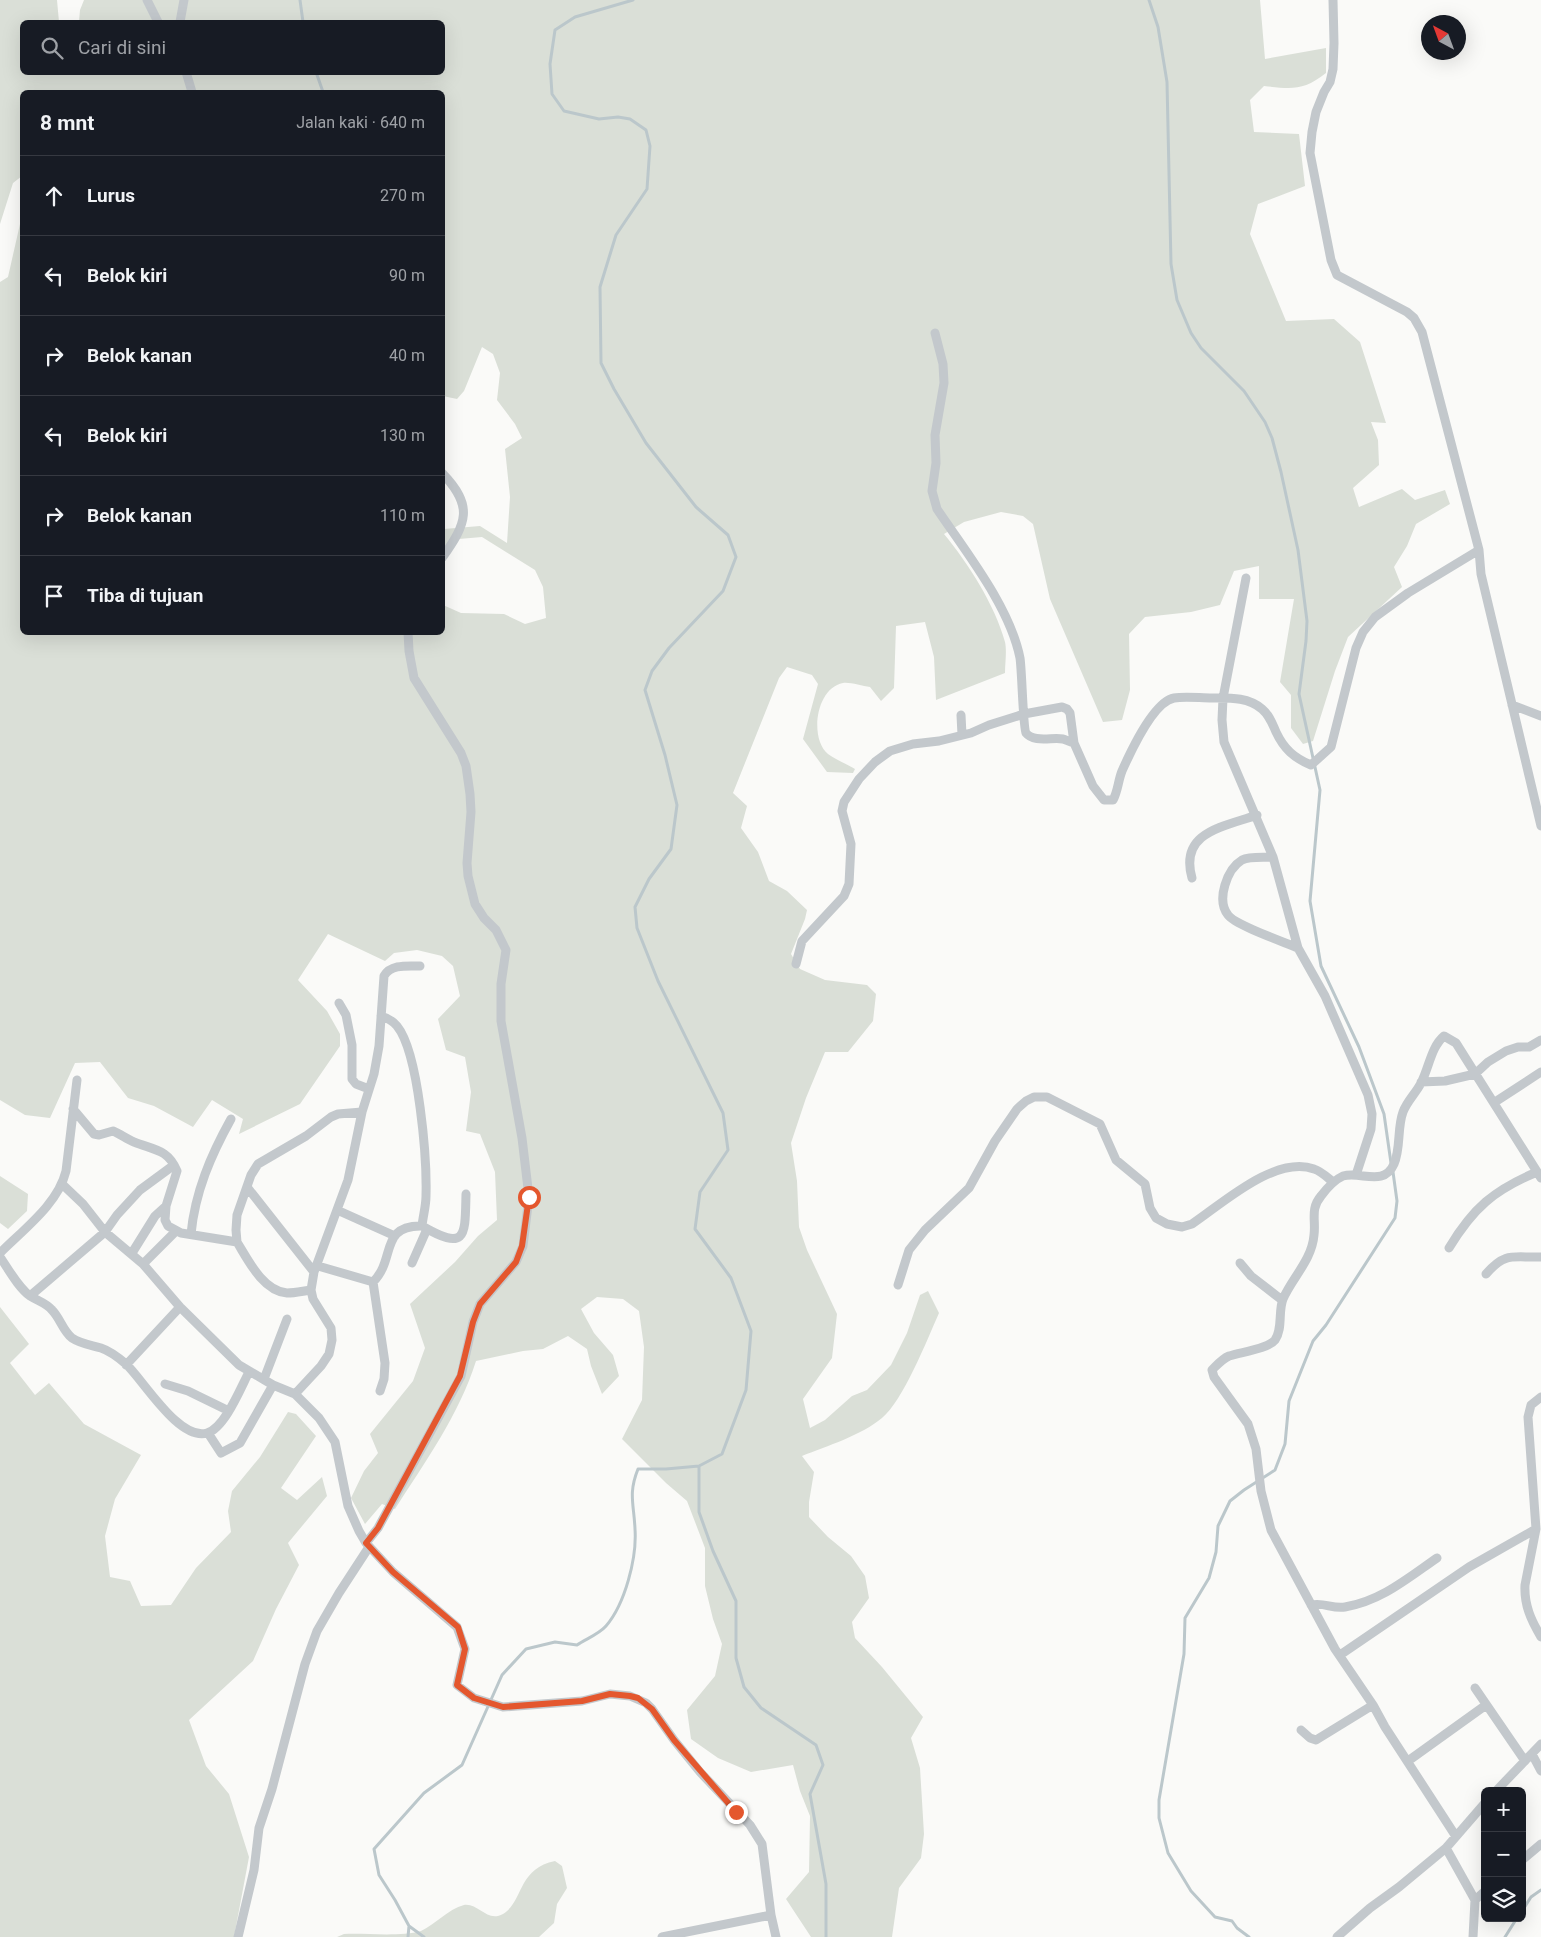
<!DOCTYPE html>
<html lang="id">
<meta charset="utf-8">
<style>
:root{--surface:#171b24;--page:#20242c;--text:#f1f3f6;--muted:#9ea1a6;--line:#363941}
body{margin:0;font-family:Roboto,sans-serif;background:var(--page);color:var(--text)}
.controls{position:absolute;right:15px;bottom:15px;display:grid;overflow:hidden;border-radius:8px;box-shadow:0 5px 20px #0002}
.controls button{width:45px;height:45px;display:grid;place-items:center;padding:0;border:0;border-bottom:1px solid var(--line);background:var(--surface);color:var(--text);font:25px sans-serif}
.compass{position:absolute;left:1421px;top:15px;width:45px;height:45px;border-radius:50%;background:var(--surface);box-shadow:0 5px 20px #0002;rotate:319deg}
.stop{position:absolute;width:15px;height:15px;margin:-11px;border:4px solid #e4572e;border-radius:50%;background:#fff}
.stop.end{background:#e4572e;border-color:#fff;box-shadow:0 1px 5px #0008}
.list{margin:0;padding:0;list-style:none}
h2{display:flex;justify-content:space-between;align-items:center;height:65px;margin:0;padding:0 20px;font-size:21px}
h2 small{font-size:16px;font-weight:400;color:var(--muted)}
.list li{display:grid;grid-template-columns:32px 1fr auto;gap:15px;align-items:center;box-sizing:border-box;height:80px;padding:0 20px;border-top:1px solid var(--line)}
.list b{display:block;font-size:19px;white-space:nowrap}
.list em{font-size:16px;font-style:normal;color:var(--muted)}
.icon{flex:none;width:28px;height:28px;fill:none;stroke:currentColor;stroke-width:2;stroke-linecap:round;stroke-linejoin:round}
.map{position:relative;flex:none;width:1541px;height:1937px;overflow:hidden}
.search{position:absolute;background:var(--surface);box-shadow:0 5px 20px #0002;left:20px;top:20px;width:425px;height:55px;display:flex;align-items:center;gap:12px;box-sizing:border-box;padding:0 18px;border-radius:8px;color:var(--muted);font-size:19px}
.panel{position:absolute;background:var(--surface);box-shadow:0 5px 20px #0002;left:20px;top:90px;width:425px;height:545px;border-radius:8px}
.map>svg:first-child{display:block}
.green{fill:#dadfd7}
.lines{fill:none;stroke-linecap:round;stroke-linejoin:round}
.stream{stroke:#bbc7cb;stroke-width:3}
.street{stroke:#c3c8cc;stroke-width:9}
.route{stroke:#e4572e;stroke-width:6}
</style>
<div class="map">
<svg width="1541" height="1937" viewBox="0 0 1541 1937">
<rect width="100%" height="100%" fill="#fafaf8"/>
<path class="green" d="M0,0H57L59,22H22V72H442V22H79L80,10L84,0H1260L1265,59L1326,48V73C1303,91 1292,89 1264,86L1250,100L1254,132L1299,134L1305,186L1258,204L1250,234L1286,321L1334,319L1360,342L1386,423L1371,422L1378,440L1379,465L1353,488L1359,507L1402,489L1415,500L1445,490L1450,504L1416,524L1407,546L1394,567L1402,587L1348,637L1335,671L1313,741L1303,744L1291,728V695L1280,682L1294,599H1259V566L1234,571L1220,605L1191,612L1145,617L1129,634L1130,690L1122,720L1103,722L1050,599L1033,524L1023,516L1001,512L964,522L944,534C968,563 995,605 1005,642C1007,651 1005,663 1005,673L936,700L934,657L925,622L896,626L894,688L881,701L870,687C862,686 850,682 843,683C816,688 809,738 828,754C836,760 847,764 855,769L853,773L827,772L803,739L818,684L812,675L787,667L779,678L733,793L747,806L741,828L758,852L769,881L787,891L807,910L805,919L791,954L800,969L825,980L867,985L876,994L873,1021L848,1052H825L806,1098L791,1143L797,1181L799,1227L807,1250L837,1314L832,1358L803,1399L810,1428L825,1420L852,1396L867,1390L891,1365L907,1333L920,1295L928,1291L939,1313C927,1340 903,1401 882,1418C862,1435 827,1446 802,1456L814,1472L809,1502V1517L828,1537L851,1556L865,1576L869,1598L852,1622L855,1638L882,1667L923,1717L911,1738L920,1768L924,1834L921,1858L899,1888L892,1937H811L786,1899L809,1872L810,1816L800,1791L793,1765L751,1772L718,1758L691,1739L687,1710L715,1676L722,1644L713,1619L705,1586V1548L687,1501L666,1483L622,1439L642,1400L644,1347L639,1311L623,1299L597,1297L581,1309L594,1333L613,1355L619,1376L602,1394L591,1366L587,1349L568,1336L543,1349L523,1351L476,1361C459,1415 425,1462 395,1509L382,1504L365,1524L351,1498L364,1471L378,1453L370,1434L413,1381L425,1348L410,1304L455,1262L478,1236L497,1220L495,1172L480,1134L466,1131L471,1092L465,1057L446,1050L438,1019L460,996L453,966L442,956L417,950L394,953L385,961L328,934L298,980L327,1011L340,1034V1046L300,1104L239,1134L243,1119L212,1100L193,1127L154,1106L128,1098L100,1062L75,1063L50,1118L25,1115L0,1100V282L8,277L20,224L22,227V632H442L443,605L461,613L504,614L525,624L546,618L543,587L535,570L482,537L459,539L443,564L442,530L444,529L480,526L507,543L510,497L505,449L522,438L515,424L497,400L500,373L493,354L482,347L464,391L457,399L443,396L442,92H22V176L13,183L0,224Z
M0,1176L28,1194L27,1211L8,1229L0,1223Z
M0,1307L29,1344L10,1363L35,1395L49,1383L84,1424L141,1455L115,1499L105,1536L110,1577L130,1581L141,1606L171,1605L196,1568L231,1532L228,1511L232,1491L260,1457L288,1412L296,1414L316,1436L281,1488L297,1500L322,1477L327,1496L288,1543L299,1565L276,1609L253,1661L189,1720L206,1766L229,1794L249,1857L234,1937H0Z
M555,1861L562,1866L567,1888L557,1904L554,1923L539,1937H337L344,1934C367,1933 400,1937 421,1931C436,1924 448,1909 464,1905C479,1903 487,1923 503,1914C524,1901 517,1869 555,1861Z"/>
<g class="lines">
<path class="stream" d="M300,0L303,22
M1149,0L1158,27L1167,82L1171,264L1177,300L1191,333L1201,348L1244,391L1265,422L1272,438L1281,472L1298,550L1307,621L1306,641L1299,694L1320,790L1310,901L1321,966L1359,1047L1384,1114L1391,1163
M316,72L323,92
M699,1466V1512L713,1551L736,1601V1658L744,1687L761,1708L816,1745L823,1765L810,1794L826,1884V1937
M1522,1911L1531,1897L1541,1890
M408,1937L409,1926
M424,1937L409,1926L395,1900L379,1875L374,1849L424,1793L462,1765L502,1675L526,1649L555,1642L577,1645C586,1639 599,1634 606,1626C625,1604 637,1558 635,1529C634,1504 628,1494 638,1469H666L699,1466L722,1454L746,1390L751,1331L731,1278L695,1229L700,1192L728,1150L723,1113L658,981L637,928L635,907L649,879L671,849L677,805L665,755L645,690L652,671L669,648L723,591L736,557L728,535L696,507L646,443L614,389L601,363L600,287L616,235L647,189L650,146L646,130L630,119L618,117L599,119L564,111L552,94L550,64L555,30L575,17L633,0
M1249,1937L1237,1928L1232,1921L1215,1917L1191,1891L1168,1853L1159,1818V1800L1184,1654L1185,1618L1209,1578L1216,1552L1218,1526L1230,1501L1244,1490L1275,1470L1285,1444L1289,1401L1313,1341L1326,1325L1395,1218L1397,1201L1393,1172
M1505,1937L1517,1918"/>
<path class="street" d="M147,0L158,22
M1333,0L1334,43L1333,69L1330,82L1324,92L1316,112L1312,132L1310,153L1331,260L1337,275L1407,312L1414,318L1422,332L1479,550L1481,574L1541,826
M180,22L184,0
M186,72L192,92
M935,333L943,364L944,383L935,435L936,463L932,491L937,509C966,552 1010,607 1020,658C1022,671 1023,728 1026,733C1034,743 1052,737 1063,739C1066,740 1070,742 1074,743L1093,786L1104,800H1113C1118,791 1118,781 1122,771C1130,753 1153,702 1174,698C1185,696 1200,698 1212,698C1230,698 1248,697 1262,709C1270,716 1272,723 1276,732C1284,749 1294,758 1311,765L1331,747L1356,648L1363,632L1375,617L1408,593L1479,550
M442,473C474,506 467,523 442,558
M1246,578L1223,698L1222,720L1224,742L1273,857L1298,948L1325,996L1368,1095L1372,1114L1371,1129L1356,1175
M408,632L409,651L414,678L461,753L466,766L470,794L471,812L467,863L468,876L475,904L484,918L496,930L506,950L501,984V1021L522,1138L529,1197L523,1246L516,1262L480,1304L473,1322L461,1376L378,1528L366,1543L393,1572L457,1627L465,1649L457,1685L474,1698L503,1707L582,1701L610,1694L630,1696L646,1703L652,1709L674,1740L700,1772L750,1825L762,1844L771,1915L776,1937
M1512,705L1541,716
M961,715L962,735
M1273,857C1265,858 1250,856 1242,860C1227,869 1216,900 1228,915C1235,925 1284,942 1298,948
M1192,878C1179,832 1223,827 1257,815
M796,964L802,941L844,896L849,884L851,844L842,811L844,802L859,779L875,762L890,751L913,744L939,741L971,733L989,725L1024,714L1062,707L1067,709L1070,713L1074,743
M339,1003L346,1015L352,1045V1079L356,1084L369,1089
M1421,1082L1445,1081L1475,1074L1488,1062L1506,1051L1518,1047H1529L1541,1040
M1495,1102L1541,1072
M73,1109L94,1134L99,1135L113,1131C120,1134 127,1139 134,1142C154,1150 168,1149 177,1171L166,1206L165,1220L168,1226L181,1233L237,1242C248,1260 263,1291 287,1293C295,1293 303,1291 311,1290
M62,1184L83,1204L105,1232L143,1264L180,1307L239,1365L273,1385L295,1394L319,1418L335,1442L348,1506L359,1531L366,1543
M247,1187L314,1272
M337,1210L395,1236
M422,1226C467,1252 465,1236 466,1194
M191,1234C195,1192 211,1155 231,1119
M237,1242L236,1230L237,1215L251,1175L258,1164L306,1136L331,1117L338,1114L362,1112
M1449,1248C1473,1208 1494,1190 1537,1172
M0,1253C24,1229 58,1204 66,1171L77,1080
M132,1253L155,1216L166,1206
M0,1257C9,1270 18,1287 30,1296C38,1301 46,1303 52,1310C60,1318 63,1331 72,1338C81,1344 91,1345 101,1348C110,1351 119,1358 126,1364C144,1381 179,1441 207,1433C225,1428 241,1387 249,1372
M412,1263L427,1229
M1240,1263L1251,1276L1282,1300
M143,1264L176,1231
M318,1266L373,1282C396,1260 379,1225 422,1226C423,1216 426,1206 426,1196C427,1160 419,1053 397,1026C392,1020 388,1018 381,1016
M1486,1274C1506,1251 1514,1258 1541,1257
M373,1282L385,1363L384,1379L380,1391
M898,1285L909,1250L925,1230L969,1188L995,1141L1017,1109L1026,1101L1034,1097H1047L1100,1124L1116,1160L1145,1184L1150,1208L1156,1218L1167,1224L1182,1227L1192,1224C1222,1204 1275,1155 1314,1169C1321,1171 1328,1178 1333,1182
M30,1296L105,1232L117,1215L140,1190L174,1165
M126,1365L180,1307
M264,1379L287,1319
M165,1384L188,1391L229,1411
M295,1394L321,1366L329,1354L332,1340L331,1328L313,1299L311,1290L314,1272L348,1180L362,1112L374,1074L379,1046L384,976C391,964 407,966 420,966
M1541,1397L1531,1405L1528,1417L1536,1529L1525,1585C1524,1605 1531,1620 1541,1637
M208,1433L221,1453L240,1443L273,1385
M1311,1605C1324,1602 1332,1609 1345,1607C1381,1601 1408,1578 1437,1558
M1340,1655L1469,1567L1536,1529
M1475,1688L1525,1761
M1301,1730L1310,1738L1316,1740L1373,1705
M1532,1754L1541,1771
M1408,1761L1486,1705
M1496,1791L1541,1744
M1455,1835L1385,1727L1373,1705L1335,1649L1271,1530L1261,1491L1256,1449L1248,1424L1214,1377L1212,1370C1217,1365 1222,1359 1229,1356C1241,1352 1268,1349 1275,1340C1283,1329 1278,1311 1283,1299C1292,1278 1312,1260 1314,1235C1316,1220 1310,1209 1321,1196C1327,1188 1334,1180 1343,1176C1361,1171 1384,1187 1394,1164C1401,1148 1397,1128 1403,1112C1407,1101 1416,1093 1421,1083C1429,1068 1431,1047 1444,1036L1456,1043L1541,1178
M1446,1848L1475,1900L1473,1937
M1522,1860L1541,1844
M1475,1900L1485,1891
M238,1937L254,1870L259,1828L272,1789L305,1664L317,1631L339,1593L369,1547
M662,1937L771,1915
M1337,1937L1370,1908L1399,1887L1446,1848L1485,1803"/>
</g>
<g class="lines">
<path class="route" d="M529,1197L522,1246L516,1262L480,1304L473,1322L460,1376L378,1528L366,1543L393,1572L458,1627L465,1649L457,1685L474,1698L503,1707L582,1701L610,1694L630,1696L638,1698L652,1709L674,1740L736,1812"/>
</g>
</svg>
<div class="controls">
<button>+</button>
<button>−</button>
<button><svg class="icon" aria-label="layers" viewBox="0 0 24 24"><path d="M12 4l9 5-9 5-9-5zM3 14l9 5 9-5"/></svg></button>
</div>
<svg class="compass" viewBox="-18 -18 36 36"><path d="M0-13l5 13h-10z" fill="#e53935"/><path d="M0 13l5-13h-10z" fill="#9ea1a6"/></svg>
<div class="stop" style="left:529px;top:1197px"></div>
<div class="stop end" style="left:736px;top:1812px"></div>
<div class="search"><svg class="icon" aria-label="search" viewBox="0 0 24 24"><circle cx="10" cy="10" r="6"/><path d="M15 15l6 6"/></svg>Cari di sini</div>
<section class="panel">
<h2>8 mnt<small>Jalan kaki · 640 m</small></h2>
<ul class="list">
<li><svg class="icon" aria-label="ahead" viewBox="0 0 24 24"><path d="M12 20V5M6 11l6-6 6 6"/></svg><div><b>Lurus</b></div><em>270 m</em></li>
<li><svg class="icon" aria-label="left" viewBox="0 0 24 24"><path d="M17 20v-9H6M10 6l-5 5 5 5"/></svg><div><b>Belok kiri</b></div><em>90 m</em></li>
<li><svg class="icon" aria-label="right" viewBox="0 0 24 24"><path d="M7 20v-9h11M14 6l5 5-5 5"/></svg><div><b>Belok kanan</b></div><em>40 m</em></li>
<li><svg class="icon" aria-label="left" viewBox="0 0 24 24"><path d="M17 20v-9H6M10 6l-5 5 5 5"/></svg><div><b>Belok kiri</b></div><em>130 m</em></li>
<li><svg class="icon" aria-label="right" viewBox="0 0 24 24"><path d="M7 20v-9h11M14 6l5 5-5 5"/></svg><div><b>Belok kanan</b></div><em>110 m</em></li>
<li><svg class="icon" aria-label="arrive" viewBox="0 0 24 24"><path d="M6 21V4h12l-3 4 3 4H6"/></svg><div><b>Tiba di tujuan</b></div></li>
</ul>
</section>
</div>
